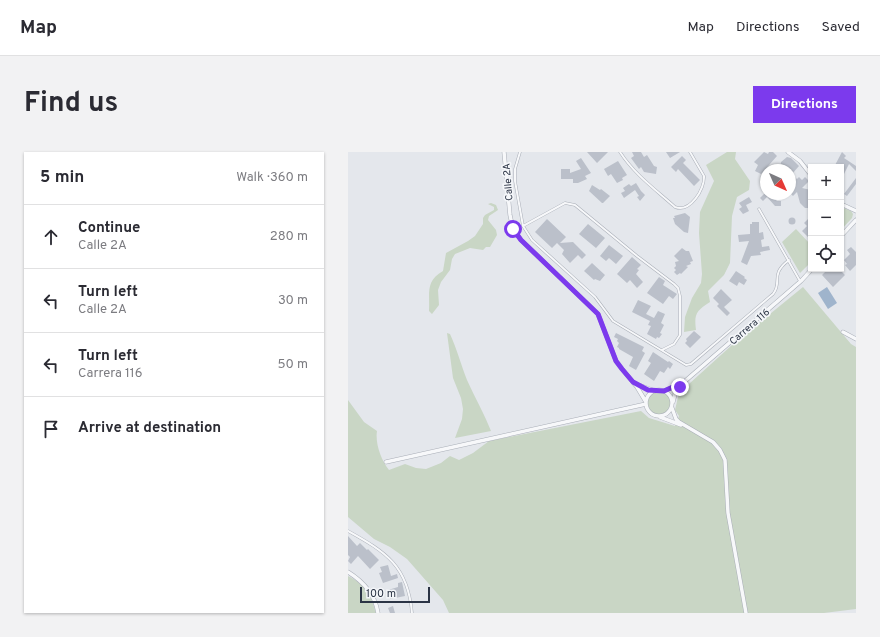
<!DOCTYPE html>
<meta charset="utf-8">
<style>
:root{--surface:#fff;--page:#f2f2f3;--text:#2b2b33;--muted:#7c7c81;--line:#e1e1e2;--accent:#7c3aed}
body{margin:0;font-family:Overpass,sans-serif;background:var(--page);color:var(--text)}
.controls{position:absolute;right:12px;top:12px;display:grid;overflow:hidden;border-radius:0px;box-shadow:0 1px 3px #0004}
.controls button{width:36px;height:36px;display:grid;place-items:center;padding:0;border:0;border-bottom:1px solid var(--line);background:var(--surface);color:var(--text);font:20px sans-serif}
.compass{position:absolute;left:412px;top:12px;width:36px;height:36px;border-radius:50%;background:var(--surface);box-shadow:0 1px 3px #0004;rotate:135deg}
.scale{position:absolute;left:12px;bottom:10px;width:70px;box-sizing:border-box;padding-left:4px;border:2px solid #2b3445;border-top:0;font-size:11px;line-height:14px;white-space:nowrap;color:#2b3445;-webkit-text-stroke:3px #f4f6f9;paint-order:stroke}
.stop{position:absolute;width:12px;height:12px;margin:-9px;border:3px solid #7c3aed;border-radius:50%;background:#fff}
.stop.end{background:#7c3aed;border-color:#fff;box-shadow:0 1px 4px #0008}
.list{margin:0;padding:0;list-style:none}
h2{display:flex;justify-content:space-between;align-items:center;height:52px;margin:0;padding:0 16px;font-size:17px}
h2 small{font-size:13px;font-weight:400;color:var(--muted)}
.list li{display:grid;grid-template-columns:26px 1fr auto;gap:12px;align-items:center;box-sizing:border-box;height:64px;padding:0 16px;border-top:1px solid var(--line)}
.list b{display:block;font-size:15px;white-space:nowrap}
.list p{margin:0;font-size:13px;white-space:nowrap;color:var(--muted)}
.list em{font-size:13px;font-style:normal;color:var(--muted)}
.icon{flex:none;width:22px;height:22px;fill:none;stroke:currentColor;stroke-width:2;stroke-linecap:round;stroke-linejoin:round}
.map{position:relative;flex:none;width:508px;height:461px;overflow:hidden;border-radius:0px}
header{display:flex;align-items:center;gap:24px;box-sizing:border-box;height:56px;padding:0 20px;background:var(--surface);border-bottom:1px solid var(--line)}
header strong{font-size:19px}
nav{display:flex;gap:22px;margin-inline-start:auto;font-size:14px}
.intro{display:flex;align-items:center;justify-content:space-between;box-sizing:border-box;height:96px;padding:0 24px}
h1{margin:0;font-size:28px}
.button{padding:10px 18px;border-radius:0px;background:var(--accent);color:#fff;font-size:14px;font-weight:700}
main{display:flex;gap:24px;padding:0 24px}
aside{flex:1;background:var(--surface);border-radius:0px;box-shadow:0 1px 3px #0004}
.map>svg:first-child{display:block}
.green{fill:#c9d6c5}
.water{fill:#9fb4cc}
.building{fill:#bbc0ca}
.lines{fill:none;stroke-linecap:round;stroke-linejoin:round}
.service-casing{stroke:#a9aeb7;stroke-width:3}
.minor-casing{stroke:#a9aeb7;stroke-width:4.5}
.service{stroke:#f7f8fa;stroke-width:2}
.minor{stroke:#f7f8fa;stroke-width:3.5}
.route{stroke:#7c3aed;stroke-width:5}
.labels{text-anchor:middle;stroke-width:3.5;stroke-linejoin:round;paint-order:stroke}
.street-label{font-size:10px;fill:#2b3445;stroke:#f4f6f9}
</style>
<header>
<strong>Map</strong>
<nav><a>Map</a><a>Directions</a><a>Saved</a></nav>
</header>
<div class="intro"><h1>Find us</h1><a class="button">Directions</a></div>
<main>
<aside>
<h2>5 min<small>Walk · 360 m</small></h2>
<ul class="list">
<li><svg class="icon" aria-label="ahead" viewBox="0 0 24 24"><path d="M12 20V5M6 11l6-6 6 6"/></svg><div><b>Continue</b><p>Calle 2A</p></div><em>280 m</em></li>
<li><svg class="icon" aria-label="left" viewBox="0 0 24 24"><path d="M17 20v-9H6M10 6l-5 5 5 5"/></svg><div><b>Turn left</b><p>Calle 2A</p></div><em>30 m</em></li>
<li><svg class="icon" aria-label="left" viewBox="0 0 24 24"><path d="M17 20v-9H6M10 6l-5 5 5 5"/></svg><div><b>Turn left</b><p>Carrera 116</p></div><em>50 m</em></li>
<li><svg class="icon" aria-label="arrive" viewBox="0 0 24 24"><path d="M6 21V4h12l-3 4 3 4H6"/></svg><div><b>Arrive at destination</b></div></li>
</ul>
</aside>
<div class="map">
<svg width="508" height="461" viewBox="0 0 508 461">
<rect width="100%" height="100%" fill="#e4e7ec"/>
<path class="green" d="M379,0H388L387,7L402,29L401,38L389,45L384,64L382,111L376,123L360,139L362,150C348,159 346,162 348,178L336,180L337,165L344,146L353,131L354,122L351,81L352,60L366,29L358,13Z
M143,51L148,53L150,58L141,64L140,68L148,78L149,83L142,95H138L135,98L122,96L107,102L104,107L102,118L93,130L90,138L91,153L84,162L81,159C82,141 77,129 95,119L98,101L120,89L127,84L135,72V66L137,63L146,58V55L140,52Z
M493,55L503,59L505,62L504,66L493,78Z
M448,77L463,93V110L452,121L434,90Z
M455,135L503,192L508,195V457L476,461H101L95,448L59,407L42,395L26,387L0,365V248L16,270L29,279C27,291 33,308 41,318L57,312L68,316L78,317L93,311L102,304L111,308L125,301L141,289L293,259L301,266L327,274L331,264L327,258L331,241L384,193Z
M99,181L102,182C109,197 113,213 119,228C127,246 136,261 143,279L107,286L114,267L115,257L113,246L105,226Z
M298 251a13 13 0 1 1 26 0a13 13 0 1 1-26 0Z
M0,424C17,432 23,443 28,461H0Z"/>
<path class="water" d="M479,135L489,151L480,157L470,141Z"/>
<path class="building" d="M239,0H260L249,11Z
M284,0H293L296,5L299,3L306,14L309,15L308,22L296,20L293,15L291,17L283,6L286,4Z
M318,0H332L322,6Z
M416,0L420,2L421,0H425L429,4L413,22L407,19L410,13L406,10Z
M494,0L498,4L496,6L508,14V19L501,12L493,28V15H486Z
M334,4L338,8L335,11L352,28L346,34L330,17L328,20L323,15Z
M439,5L443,6L451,14L444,22L449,27L451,25L454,28L457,25L461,29L454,36L463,38V56H457L452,51L449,40L445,44L442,41V18H432L433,10Z
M233,6L243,21L237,24L239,27L230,31H225V27H213V17H222V21L233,17L228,9Z
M270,9L279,23L274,26L275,28L269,31L263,22L260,24L256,17Z
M508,26V32L499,44L496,42Z
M288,31L293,39L297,43L292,49L289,45L291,44L287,38L276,46L273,41L277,39L275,36L281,32L283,34Z
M244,33L252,38L253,37L262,44L255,51H254L241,39Z
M416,42H422L429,49H433V54H427L419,45L415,49L412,46Z
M401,45L404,50L398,53L401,59L395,62L391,57L394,55L391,51Z
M337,61L342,65L340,81L336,80L327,72L325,66H327L326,64Z
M463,64V88L454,79L459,74L456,71Z
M440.5 69a3.5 3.5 0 1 1 7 0a3.5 3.5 0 1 1-7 0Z
M199,67L218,85L212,91L225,90L238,103L234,107L230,103L222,111L214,102L216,98L209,91L204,96L187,80Z
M404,70H411V81L415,80L416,87L413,88L414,95L421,94L422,98L412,100L413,103L403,104L399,113L393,110L401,89L391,90L390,83L402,82V72H404Z
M240,72L257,86L248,96L231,82Z
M261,93L275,104L268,112L261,106L258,109L252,104Z
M503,95L508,100V113L502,119L497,113L499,112L496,108L502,102L499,98Z
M334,96L338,99H341L345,109L342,110L343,112L338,114L340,115L333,122L332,121L329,123L326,120L328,118L326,116L328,114L327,110L331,109L326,104Z
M284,105L293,113L289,117L291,118L288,122L295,130L289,136L282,128L279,131L269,122Z
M244,111L257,123L252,129L247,127L246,128L236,119Z
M480,117L484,119L486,117H491L497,123L485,135L474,123Z
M388,119L397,125L396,126L399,128L396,133L391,130L389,134L381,129Z
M311,125L317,129L315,133L329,142L325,147L321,144L315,152L299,141Z
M373,137L384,148L376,155L382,161L379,164L369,154L371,152L365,146Z
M290,148L303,154L298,162L306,166L310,159L317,162L313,171L316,173L312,181L314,182L311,186L309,185L308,187L299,182L303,174L300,173L302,169L284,160Z
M346,179L353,185L342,196L337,191L339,189L338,187Z
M268,181L296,195L294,199L297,201L288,218L281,214L285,205L271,197V196L269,195L271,191L269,189L270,187L266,185Z
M305,200L320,210L321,209L325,212L322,217L320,215L316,221L312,219L306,229L296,222L303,211L300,209Z
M0,384L9,394L12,391L19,398L20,397L31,408L22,417L10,404L3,412L0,409L2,405L0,403Z
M40,413L43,424L49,422L50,426L35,431L31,421L34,420L32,415Z
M54,430L57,444L42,447L40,438L50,435V431Z
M45,454L47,461H42L40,456Z"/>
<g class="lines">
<defs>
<path id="service" d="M172,0L167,17V29L175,74L184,88L247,145L265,169L338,213L343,212L425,142C435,130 421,123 441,108
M272,0C286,22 308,38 327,55C342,61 357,37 356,24L342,0
M411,57L452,129
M175,74L217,51L227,53L289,104L326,132L330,136L332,144V183L326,192L314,198
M0,379C38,400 60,414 64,461"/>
<path id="minor" d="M156,0L162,63L165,77L173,88L250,162L268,209L274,217L289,235L298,250
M440,0L452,9L463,23
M493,52L508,59
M493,84L508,68
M495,180L508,187
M288,232L307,239
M298 251a13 13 0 1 1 26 0a13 13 0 1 1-26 0Z
M316,239L336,230
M325,250L327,242L336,230L453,129L464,117
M324,256L328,267L331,270L365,290L372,298L377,308L380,361L398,461
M312,265L333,273
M38,310L298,252
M0,420C16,430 27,442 30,461"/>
</defs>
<use href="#service" class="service-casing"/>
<use href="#minor" class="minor-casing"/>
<use href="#service" class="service"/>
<use href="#minor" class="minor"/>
</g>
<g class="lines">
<path class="route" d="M165,77L173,88L250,162L268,209L274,217L285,230L300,238L316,239L336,230L332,235"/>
</g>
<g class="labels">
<g class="street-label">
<text transform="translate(159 30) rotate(-95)" y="4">Calle 2A</text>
<text transform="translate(401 174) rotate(-41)" y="4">Carrera 116</text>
</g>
</g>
</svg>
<div class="controls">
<button>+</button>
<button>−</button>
<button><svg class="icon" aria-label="locate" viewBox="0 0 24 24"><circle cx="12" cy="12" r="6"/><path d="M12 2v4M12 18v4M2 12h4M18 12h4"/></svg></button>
</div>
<svg class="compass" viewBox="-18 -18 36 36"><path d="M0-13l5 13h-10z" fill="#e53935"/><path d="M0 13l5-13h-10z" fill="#7c7c81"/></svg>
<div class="scale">100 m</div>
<div class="stop" style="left:165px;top:77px"></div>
<div class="stop end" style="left:332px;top:235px"></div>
</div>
</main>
